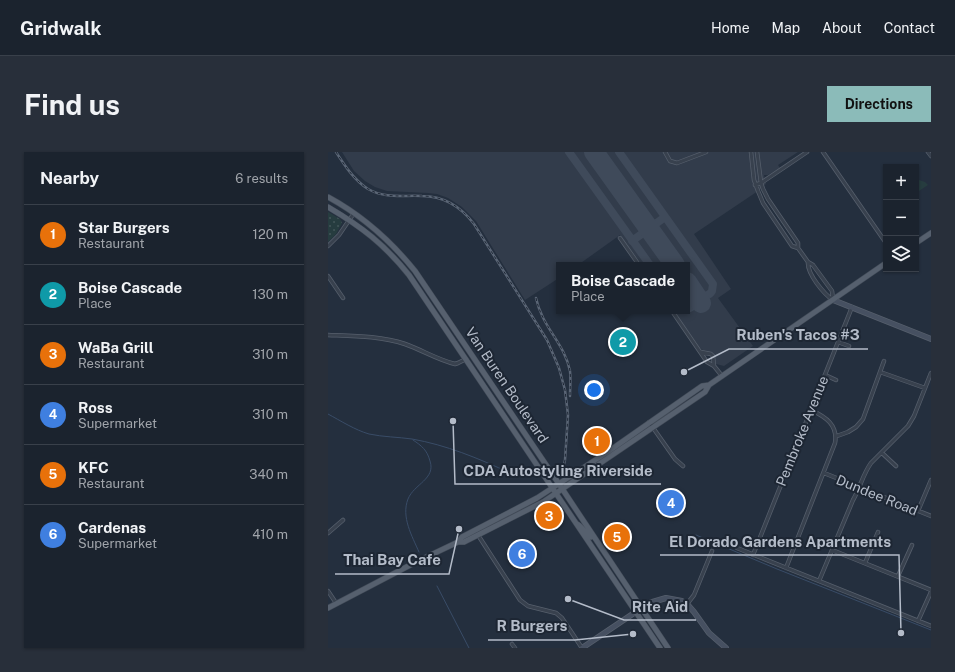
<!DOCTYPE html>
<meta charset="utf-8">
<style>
:root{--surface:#1b232e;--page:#282f3a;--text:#f1f3f6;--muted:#a0a4aa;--line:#39404a;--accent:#8bbbb9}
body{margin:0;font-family:"Public Sans",sans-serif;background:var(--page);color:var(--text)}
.controls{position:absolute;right:12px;top:12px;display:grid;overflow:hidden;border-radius:0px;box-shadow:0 1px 3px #0004}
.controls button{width:36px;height:36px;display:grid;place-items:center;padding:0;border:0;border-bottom:1px solid var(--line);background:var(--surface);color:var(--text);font:20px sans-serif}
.you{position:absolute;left:266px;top:238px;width:14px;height:14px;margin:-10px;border:3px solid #fff;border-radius:50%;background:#1a73e8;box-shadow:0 0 0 6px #1a73e833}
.badge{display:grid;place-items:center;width:26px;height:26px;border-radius:50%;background:var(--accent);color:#fff;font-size:13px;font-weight:700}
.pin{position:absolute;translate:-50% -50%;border:2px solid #fff;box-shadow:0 1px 4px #0006}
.popup{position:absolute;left:228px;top:110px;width:134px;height:52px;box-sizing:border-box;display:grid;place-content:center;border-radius:0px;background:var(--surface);filter:drop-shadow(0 1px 3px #0005);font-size:13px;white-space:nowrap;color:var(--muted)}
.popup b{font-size:15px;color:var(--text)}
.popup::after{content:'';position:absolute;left:50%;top:100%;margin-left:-8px;border:8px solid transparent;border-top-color:var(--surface)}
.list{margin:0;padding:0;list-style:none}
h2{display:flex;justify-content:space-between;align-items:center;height:52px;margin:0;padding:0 16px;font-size:17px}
h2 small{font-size:13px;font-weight:400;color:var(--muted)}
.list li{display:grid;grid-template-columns:26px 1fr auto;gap:12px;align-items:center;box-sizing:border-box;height:60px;padding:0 16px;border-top:1px solid var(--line)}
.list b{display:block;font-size:15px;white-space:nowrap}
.list p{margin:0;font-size:13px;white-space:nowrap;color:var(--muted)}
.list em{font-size:13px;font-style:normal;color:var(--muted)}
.icon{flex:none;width:22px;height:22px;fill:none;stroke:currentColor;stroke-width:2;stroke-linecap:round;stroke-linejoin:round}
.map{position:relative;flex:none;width:603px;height:496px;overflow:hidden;border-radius:0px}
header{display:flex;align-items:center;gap:24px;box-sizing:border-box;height:56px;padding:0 20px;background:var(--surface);border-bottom:1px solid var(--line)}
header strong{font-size:19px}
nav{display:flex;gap:22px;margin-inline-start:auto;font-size:14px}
.intro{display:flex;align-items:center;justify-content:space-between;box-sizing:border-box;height:96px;padding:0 24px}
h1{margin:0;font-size:28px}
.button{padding:10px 18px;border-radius:0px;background:var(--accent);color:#111;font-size:14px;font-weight:700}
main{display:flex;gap:24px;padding:0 24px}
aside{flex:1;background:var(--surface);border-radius:0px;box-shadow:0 1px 3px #0004}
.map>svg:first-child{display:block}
.airport{fill:#323c4b}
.grass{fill:url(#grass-dots)}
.garden{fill:#263c3f}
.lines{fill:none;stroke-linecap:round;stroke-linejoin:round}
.stream{stroke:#394c67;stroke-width:1}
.taxiway{stroke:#3f4a5a;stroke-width:8}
.runway{stroke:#3f4a5a;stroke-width:20}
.street-casing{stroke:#565f6c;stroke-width:4.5}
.secondary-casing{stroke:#565f6c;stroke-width:6}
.primary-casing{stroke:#414a57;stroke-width:6}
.street{stroke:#38414e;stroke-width:3}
.secondary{stroke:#465061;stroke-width:4.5}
.primary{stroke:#56606e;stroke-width:5}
.rail-casing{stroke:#5a6575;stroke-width:2.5}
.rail{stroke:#1d2633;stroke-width:1;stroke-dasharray:3;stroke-linecap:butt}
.labels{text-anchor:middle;stroke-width:4;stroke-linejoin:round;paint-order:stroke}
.street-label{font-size:14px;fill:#b4bcc9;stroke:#1d2633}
.leader{fill:none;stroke:#b4bcc9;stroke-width:1.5}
.callout-dot{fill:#b4bcc9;stroke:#1d2633;stroke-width:1.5}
.callout-label{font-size:15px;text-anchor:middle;font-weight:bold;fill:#b4bcc9;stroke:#1d2633;stroke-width:4;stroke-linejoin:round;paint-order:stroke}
</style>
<header>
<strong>Gridwalk</strong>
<nav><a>Home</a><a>Map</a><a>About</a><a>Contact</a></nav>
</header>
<div class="intro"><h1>Find us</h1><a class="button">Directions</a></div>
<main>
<aside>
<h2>Nearby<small>6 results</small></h2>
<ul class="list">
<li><span class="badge" style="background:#e8710a">1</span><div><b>Star Burgers</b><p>Restaurant</p></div><em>120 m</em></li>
<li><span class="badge" style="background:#0f9aa8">2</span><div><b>Boise Cascade</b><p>Place</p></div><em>130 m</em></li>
<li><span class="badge" style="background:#e8710a">3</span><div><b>WaBa Grill</b><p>Restaurant</p></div><em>310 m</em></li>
<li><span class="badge" style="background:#3f7fe0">4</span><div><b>Ross</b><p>Supermarket</p></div><em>310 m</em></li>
<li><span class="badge" style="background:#e8710a">5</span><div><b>KFC</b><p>Restaurant</p></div><em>340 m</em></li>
<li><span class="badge" style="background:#3f7fe0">6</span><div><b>Cardenas</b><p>Supermarket</p></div><em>410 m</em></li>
</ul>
</aside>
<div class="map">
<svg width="603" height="496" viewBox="0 0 603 496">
<defs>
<pattern id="grass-dots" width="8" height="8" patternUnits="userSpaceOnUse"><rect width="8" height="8" fill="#263c3f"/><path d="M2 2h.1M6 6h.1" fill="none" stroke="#435659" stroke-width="1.8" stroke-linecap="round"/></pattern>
</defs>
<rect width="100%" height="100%" fill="#242f3e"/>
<path class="airport" d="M14,0H470L450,13L452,16L440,23H436L438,32L427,41L366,82L403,137L390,146L425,194L396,214L388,212L387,204L384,200L375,198L372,196L346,159H359V113H314L292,83L250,113H231V126L197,148L148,69L134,55L120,46L109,42L100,41L59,39L47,35L37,29L26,19Z"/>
<path class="grass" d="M0,60L12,67L14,71L8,82L0,90Z"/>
<path class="garden" d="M591,28L597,30L600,33L591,39L588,30Z"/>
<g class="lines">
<path class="stream" d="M0,262C13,269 27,278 41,282C55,285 70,285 84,287C118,293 150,306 182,321
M85,288C94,294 99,298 102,309C108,327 86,332 80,347C73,365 84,384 91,400
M368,383L449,417L603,478
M109,434L141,496"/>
<path class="taxiway" d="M241,0L322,113
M291,0L385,132L384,139C380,146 374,143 367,141C367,149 368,155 359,157
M304,89L337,65"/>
<path class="runway" d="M266,0L347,113
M359,130L373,151"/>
<defs>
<path id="street" d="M337,0L342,9L349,11L378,0
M423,0L426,28L430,39L435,51L464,94L470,96
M429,0L433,31L435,37L440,47L470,91V96L480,110L485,113L504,139L505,148
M495,0L558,91
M600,0L603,4
M427,33L433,31L479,0
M292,86L311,113
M0,94L11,83L26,61
M480,110C479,122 496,142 505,148
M0,124L15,146
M344,159L379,210L386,214
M0,183C26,184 53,184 77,192C94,198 110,208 127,212L130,211L138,207
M510,190L521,194
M373,200L383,202L385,204L386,214L394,224
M552,220L597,236
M497,223L508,228
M321,270L347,307L355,314
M509,284L520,280L528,275L535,267L556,209
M554,301L568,314
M496,321L603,364
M590,359L603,328
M0,381L15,368
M150,383L192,448L200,454L228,461L234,466L254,496
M409,396L603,474
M504,398L603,438
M425,403L524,155
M537,411L550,380
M458,416L507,291C510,273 498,265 483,258
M570,424L584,393
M491,429L525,348C532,336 535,322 543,311L580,274L586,264L603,221
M0,439L8,451
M359,452L366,443L384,399
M590,469L603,440
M184,492L187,496"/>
<path id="secondary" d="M505,148L603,187
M254,496L321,451L338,446L354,449L359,452L366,460L381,481L398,496"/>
<path id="primary" d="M0,45C35,64 62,88 87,119L231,332L340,496
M0,55C34,75 56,92 81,123L332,496
M588,91L603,81
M249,372C255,375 257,382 263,385
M130,390L134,385L209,346L281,299L374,234L381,233
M0,456L88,410L130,390H136L215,350L377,240L381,233L558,111"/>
</defs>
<use href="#street" class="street-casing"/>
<use href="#secondary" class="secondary-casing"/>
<use href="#primary" class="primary-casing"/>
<use href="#street" class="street"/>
<use href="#secondary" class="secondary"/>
<use href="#primary" class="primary"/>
<defs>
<path id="rail" d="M8,0C17,14 26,28 40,37C58,47 75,43 94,44C116,44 133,55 146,72L219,188L231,216L237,238L240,263L237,308L234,322
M208,146C214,175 237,192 242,219C243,227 242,236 242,244"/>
</defs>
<use href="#rail" class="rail-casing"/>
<use href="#rail" class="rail"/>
</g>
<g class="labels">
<g class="street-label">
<text transform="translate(179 233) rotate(56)" y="5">Van Buren Boulevard</text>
<text transform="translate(474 279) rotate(-68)" y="5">Pembroke Avenue</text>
<text transform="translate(549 343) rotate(22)" y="5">Dundee Road</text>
</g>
</g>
<path class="leader" d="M356 220L401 197H540M125 269L127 332H333M573 481L571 403H332M131 377L121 422H7M240 447L296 468H368M305 482L247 488H160"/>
<g class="callout-dot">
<circle cx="356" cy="220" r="4"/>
<circle cx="125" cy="269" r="4"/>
<circle cx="573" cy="481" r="4"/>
<circle cx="131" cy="377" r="4"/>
<circle cx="240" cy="447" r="4"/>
<circle cx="305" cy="482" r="4"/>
</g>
<g class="callout-label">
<text x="470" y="188">Ruben's Tacos #3</text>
<text x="230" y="324">CDA Autostyling Riverside</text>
<text x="452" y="395">El Dorado Gardens Apartments</text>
<text x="64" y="413">Thai Bay Cafe</text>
<text x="332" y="460">Rite Aid</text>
<text x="204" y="479">R Burgers</text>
</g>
</svg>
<div class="controls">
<button>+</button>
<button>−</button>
<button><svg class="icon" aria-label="layers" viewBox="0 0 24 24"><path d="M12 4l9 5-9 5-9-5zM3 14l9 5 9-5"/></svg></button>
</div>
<div class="you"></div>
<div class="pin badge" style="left:269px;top:289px;background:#e8710a">1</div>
<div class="pin badge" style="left:295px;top:190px;background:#0f9aa8">2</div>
<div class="popup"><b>Boise Cascade</b>Place</div>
<div class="pin badge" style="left:221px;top:364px;background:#e8710a">3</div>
<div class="pin badge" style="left:343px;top:351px;background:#3f7fe0">4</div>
<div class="pin badge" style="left:289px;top:385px;background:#e8710a">5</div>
<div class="pin badge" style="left:194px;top:402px;background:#3f7fe0">6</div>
</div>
</main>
